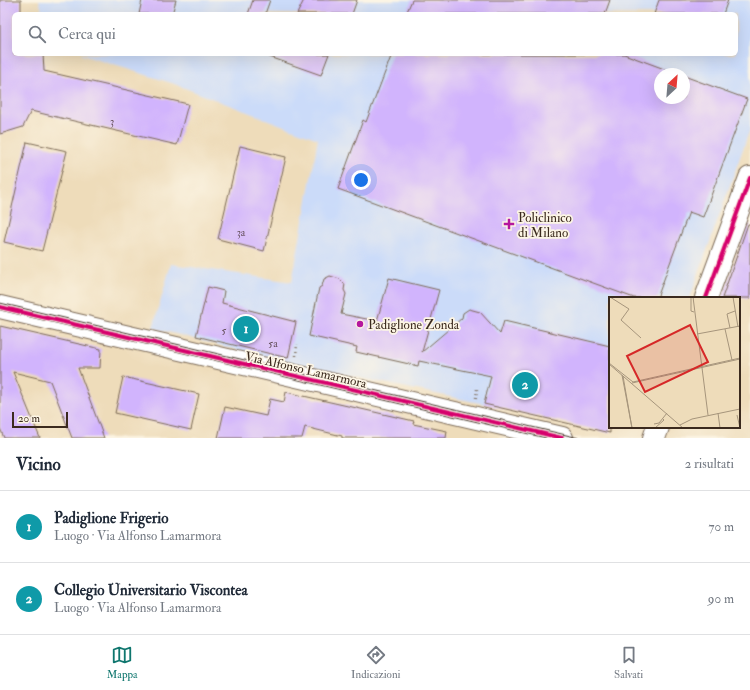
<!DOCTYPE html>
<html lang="it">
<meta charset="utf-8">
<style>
:root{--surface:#fff;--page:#f2f2f3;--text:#1f2937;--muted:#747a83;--line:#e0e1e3;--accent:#0f766e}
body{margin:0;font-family:"IM FELL Double Pica",serif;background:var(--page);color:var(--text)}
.compass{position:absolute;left:654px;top:68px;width:36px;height:36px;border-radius:50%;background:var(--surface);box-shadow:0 4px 16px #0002;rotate:26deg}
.scale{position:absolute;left:12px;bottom:10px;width:56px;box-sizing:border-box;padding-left:4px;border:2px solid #3b2a1e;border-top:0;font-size:11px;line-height:14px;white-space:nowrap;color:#3b2a1e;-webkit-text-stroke:3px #fcf5e5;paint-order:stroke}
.you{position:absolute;left:361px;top:180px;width:14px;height:14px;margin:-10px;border:3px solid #fff;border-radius:50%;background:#1a73e8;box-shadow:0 0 0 6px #1a73e833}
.badge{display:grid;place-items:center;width:26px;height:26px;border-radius:50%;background:var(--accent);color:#fff;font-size:13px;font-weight:700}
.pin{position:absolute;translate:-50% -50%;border:2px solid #fff;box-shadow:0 1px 4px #0006}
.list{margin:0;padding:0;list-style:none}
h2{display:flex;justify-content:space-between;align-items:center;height:52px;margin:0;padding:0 16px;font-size:17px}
h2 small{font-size:13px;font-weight:400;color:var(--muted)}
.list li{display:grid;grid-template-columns:26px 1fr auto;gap:12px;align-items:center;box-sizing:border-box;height:72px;padding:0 16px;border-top:1px solid var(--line)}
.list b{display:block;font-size:15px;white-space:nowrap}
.list p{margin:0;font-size:13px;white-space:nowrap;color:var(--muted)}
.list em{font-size:13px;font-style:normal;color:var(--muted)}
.icon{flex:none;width:22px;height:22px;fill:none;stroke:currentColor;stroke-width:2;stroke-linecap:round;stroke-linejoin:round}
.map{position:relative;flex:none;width:750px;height:438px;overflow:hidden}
.search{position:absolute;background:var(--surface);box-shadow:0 4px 16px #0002;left:12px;right:12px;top:12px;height:44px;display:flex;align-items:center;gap:10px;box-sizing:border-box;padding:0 14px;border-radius:6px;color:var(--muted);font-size:15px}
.sheet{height:196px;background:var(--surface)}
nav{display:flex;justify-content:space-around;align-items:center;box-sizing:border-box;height:56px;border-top:1px solid var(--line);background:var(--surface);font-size:11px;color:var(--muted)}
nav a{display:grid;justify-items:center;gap:2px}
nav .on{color:var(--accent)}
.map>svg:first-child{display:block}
.built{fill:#cbdbf9;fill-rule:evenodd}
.building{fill:#d1b4fd}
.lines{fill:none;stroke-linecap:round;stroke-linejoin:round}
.minor-casing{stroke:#7a6855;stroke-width:24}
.path{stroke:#7a6855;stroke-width:2.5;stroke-dasharray:1 3;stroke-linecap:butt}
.minor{stroke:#fff;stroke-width:22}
.tram{stroke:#3b2a1e;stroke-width:1}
.cycleway-casing{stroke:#fcf5e5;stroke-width:6}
.cycleway{stroke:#d6006c;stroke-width:4}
.poi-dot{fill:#b5179e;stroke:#fcf5e5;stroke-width:1.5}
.labels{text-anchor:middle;stroke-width:3.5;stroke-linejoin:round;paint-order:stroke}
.number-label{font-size:11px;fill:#604c56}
.poi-label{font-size:13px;fill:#3b2a1e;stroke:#fcf5e5;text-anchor:start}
.street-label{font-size:13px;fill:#3b2a1e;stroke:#fcf5e5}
.inset-road{fill:none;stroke:#a6957c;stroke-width:1}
.view{fill:#d62828;fill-opacity:0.15;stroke:#d62828;stroke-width:2}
.inset-edge{fill:none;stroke:#3b2a1e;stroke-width:2}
</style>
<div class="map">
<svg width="750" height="438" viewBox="0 0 750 438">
<rect width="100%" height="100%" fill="#fcf5e5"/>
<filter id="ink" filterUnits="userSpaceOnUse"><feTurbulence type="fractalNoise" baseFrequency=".025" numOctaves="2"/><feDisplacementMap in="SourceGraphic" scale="8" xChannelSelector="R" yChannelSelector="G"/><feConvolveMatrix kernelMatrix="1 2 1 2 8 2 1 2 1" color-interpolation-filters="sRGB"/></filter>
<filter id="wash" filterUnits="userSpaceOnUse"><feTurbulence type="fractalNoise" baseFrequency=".012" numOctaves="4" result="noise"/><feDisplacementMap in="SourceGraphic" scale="16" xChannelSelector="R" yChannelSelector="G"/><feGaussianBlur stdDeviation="0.9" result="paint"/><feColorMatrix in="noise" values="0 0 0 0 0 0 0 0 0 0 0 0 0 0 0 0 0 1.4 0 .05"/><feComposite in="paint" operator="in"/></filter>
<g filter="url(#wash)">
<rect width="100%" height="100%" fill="#eedcba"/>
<path class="built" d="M39,0H750V129L690,298H610V346L504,321L484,404L281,361L153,328L171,264L292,282L318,139L172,83L79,54H736V14H43ZM660,74H684V98H660Z"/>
<g id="blocks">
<path class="building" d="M0,0H21V14H14V54H43L44,71L188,104L177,145L31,111L23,127L0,134Z
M142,0H176L172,14H139Z
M253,0H270L265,14H248Z
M304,0H357L352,14H297Z
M412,0H610L605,14H406Z
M659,0H728L723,14H654Z
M268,54H329L321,75L267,56Z
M392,54H624L678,74H660V98H684V76L747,99L703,217L689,212L657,298H634L338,189L363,120L366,122Z
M27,142L67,151L42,251L4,242Z
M240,146L286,157L264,251L218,239Z
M748,224H750V298H722Z
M330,276L340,279L345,284L344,290L346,294L341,314L377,321L389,278L439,290L422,352L462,318L463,313L469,309L480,312L500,334L504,321L610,346V433L484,404L491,376L419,361L418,366L356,352L357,347L309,336L319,288L322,286L324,279Z
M208,287L224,291L222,303L296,322L288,358L196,336Z
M0,326L101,349L100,368H78L104,438H72L50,381L13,372L40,438H4L0,428Z
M123,377L199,394L191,430L115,413Z
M286,392L414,421L413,424L447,431L446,438H342V436L305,427L302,438H218L225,407L266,416L270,399L284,402Z"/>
</g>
</g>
<g filter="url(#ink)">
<use href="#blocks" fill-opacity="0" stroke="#7a6855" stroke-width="1"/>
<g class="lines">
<defs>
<path id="minor" d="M706,298L750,178
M0,307L562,438
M654,438L658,427"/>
</defs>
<use href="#minor" class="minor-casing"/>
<path class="path" d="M296,356L297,344
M476,398L477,389"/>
<use href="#minor" class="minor"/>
<path class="tram" d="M0,303L579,438
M0,310L546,438"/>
<defs>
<path id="cycleway" d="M706,298L750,178
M0,307L562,438"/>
</defs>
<use href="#cycleway" class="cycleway-casing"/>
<use href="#cycleway" class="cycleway"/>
</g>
</g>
<g class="poi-dot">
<path d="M507 218h4v4h4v4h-4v4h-4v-4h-4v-4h4z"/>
<circle cx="360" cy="324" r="4"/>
</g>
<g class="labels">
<g class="number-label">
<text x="112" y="125">3</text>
<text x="241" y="236">3a</text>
<text x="224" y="334">5</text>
<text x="273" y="347">5a</text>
</g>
<g class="poi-label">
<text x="518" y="222">Policlinico<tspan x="518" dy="15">di Milano</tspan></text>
<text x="368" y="329">Padiglione Zonda</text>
</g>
<g class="street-label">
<text transform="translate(306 369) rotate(13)" y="5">Via Alfonso Lamarmora</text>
</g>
</g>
<g transform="translate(609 297)">
<rect width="131" height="131" fill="#eedcba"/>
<path class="inset-road" d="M1,0L20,12L12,23L32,41M82,0V14L85,15M84,0L99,118M124,0L129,30M121,31L118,17L126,14M116,32L123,63M88,37L131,29M0,66L24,85L131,61M0,67L74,131M13,78L23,131M14,79L23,131M23,86L131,62M109,116L111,131M128,118L131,131M45,127L50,126L58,116M71,128L83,122L131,112M46,131L55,123L54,122"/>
<path class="view" d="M81,28L99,65L36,95L18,59Z"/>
<rect width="131" height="131" class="inset-edge"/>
</g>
</svg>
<svg class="compass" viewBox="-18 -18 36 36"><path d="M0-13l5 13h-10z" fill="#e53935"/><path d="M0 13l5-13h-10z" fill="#747a83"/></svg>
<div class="scale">20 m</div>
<div class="you"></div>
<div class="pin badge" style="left:246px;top:329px;background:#0f9aa8">1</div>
<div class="pin badge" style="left:525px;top:385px;background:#0f9aa8">2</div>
<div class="search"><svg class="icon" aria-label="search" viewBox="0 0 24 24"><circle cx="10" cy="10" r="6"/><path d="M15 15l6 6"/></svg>Cerca qui</div>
</div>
<section class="sheet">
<h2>Vicino<small>2 risultati</small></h2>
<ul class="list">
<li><span class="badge" style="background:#0f9aa8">1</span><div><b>Padiglione Frigerio</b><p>Luogo · Via Alfonso Lamarmora</p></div><em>70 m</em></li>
<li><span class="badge" style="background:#0f9aa8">2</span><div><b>Collegio Universitario Viscontea</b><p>Luogo · Via Alfonso Lamarmora</p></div><em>90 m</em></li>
</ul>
</section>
<nav>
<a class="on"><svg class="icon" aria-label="map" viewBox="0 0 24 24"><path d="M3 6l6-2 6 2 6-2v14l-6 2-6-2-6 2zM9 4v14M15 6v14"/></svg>Mappa</a>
<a><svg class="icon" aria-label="directions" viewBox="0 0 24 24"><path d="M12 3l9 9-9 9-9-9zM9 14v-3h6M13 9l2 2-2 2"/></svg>Indicazioni</a>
<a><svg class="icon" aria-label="saved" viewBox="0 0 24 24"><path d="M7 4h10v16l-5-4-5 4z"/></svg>Salvati</a>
</nav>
